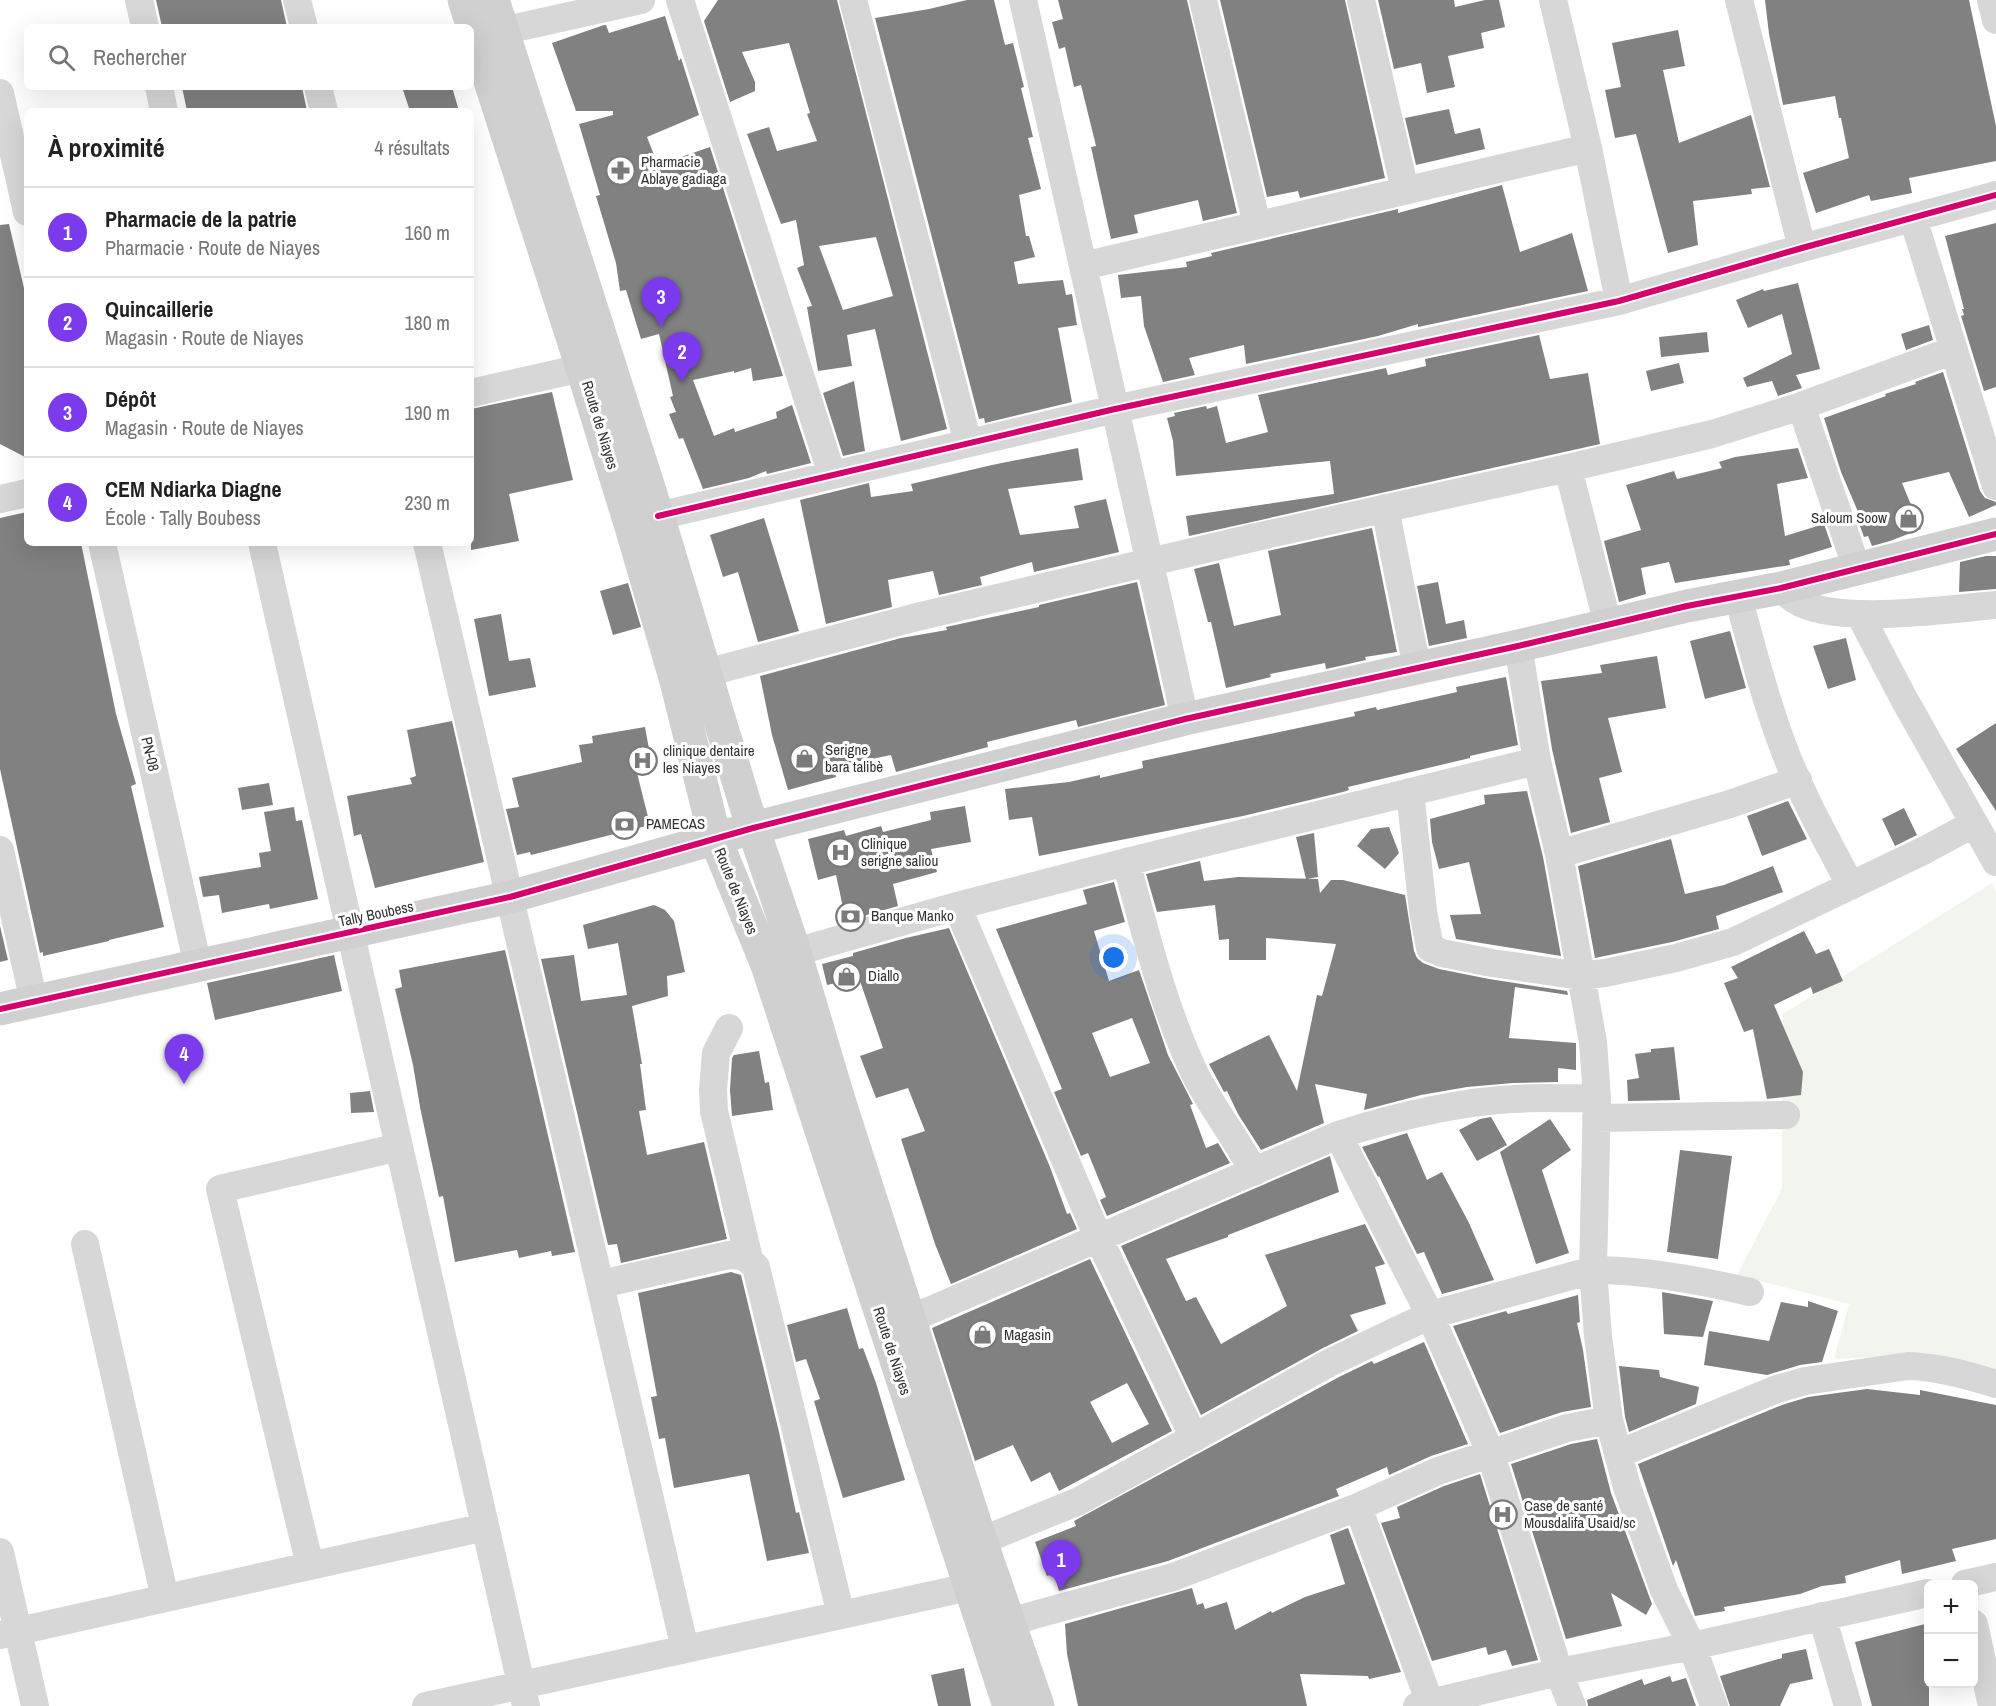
<!DOCTYPE html>
<html lang="fr">
<meta charset="utf-8">
<style>
:root{--surface:#fff;--page:#f6f6f6;--text:#222;--muted:#767676;--line:#e0e0e0;--accent:#7c3aed}
body{margin:0;font-family:"Archivo Narrow",sans-serif;background:var(--page);color:var(--text)}
.controls{position:absolute;right:18px;bottom:18px;display:grid;overflow:hidden;border-radius:9px;box-shadow:0 6px 24px #0002}
.controls button{width:54px;height:54px;display:grid;place-items:center;padding:0;border:0;border-bottom:2px solid var(--line);background:var(--surface);color:var(--text);font:30px sans-serif}
.you{position:absolute;left:1114px;top:958px;width:21px;height:21px;margin:-15px;border:4px solid #fff;border-radius:50%;background:#1a73e8;box-shadow:0 0 0 9px #1a73e833}
.badge{display:grid;place-items:center;width:39px;height:39px;border-radius:50%;background:var(--accent);color:#fff;font-size:20px;font-weight:700}
.pin{position:absolute;translate:-50% -50px;filter:drop-shadow(0 2px 3px #0008)}
.pin::after{content:'';position:absolute;top:32px;width:21px;height:18px;background:inherit;clip-path:polygon(0 0,100% 0,50% 100%)}
.list{margin:0;padding:0;list-style:none}
h2{display:flex;justify-content:space-between;align-items:center;height:78px;margin:0;padding:0 24px;font-size:26px}
h2 small{font-size:20px;font-weight:400;color:var(--muted)}
.list li{display:grid;grid-template-columns:39px 1fr auto;gap:18px;align-items:center;box-sizing:border-box;height:90px;padding:0 24px;border-top:2px solid var(--line)}
.list b{display:block;font-size:22px;white-space:nowrap}
.list p{margin:0;font-size:20px;white-space:nowrap;color:var(--muted)}
.list em{font-size:20px;font-style:normal;color:var(--muted)}
.icon{flex:none;width:33px;height:33px;fill:none;stroke:currentColor;stroke-width:2;stroke-linecap:round;stroke-linejoin:round}
.map{position:relative;flex:none;width:1996px;height:1706px;overflow:hidden}
.search{position:absolute;background:var(--surface);box-shadow:0 6px 24px #0002;left:24px;top:24px;width:450px;height:66px;display:flex;align-items:center;gap:15px;box-sizing:border-box;padding:0 21px;border-radius:9px;color:var(--muted);font-size:22px}
.panel{position:absolute;background:var(--surface);box-shadow:0 6px 24px #0002;left:24px;top:108px;width:450px;height:438px;border-radius:9px}
.map>svg:first-child{display:block}
.green{fill:#f1f5ed}
.building{fill:#818181;fill-rule:evenodd}
.lines{fill:none;stroke-linecap:round;stroke-linejoin:round}
.street{stroke:#d7d7d7;stroke-width:28}
.secondary{stroke:#d0d0d0;stroke-width:33}
.cycleway-casing{stroke:#fff;stroke-width:10}
.cycleway{stroke:#d6006c;stroke-width:6}
.labels{text-anchor:middle;stroke-width:6;stroke-linejoin:round;paint-order:stroke}
.poi-label{font-size:15px;fill:#333;stroke:#fff;text-anchor:start}
.street-label{font-size:15px;fill:#333;stroke:#fff}
</style>
<div class="map">
<svg width="1996" height="1706" viewBox="0 0 1996 1706">
<rect width="100%" height="100%" fill="#fff"/>
<path class="green" d="M1992,883L1996,891V1376L1918,1355L1834,1359L1849,1304L1737,1275L1782,1189L1783,1014Z"/>
<path class="building" d="M156,0H281L287,27H162Z
M718,0H837L947,429L901,441L875,329L847,335L852,366L818,371L807,307L812,306L797,268L804,265L796,220L781,224L747,134L769,127L777,151L817,141L807,114L810,113L789,43L742,52L755,82V91L730,102L704,21ZM876,237L893,296L843,310L819,246Z
M967,0H994L1005,45L1013,43L1024,87L1021,88L1033,137L1028,138L1041,189L1019,195L1026,236H1029L1035,257L1014,262L1018,284L1063,280L1066,295L1072,294L1077,325L1058,328L1072,402L985,423L984,418L979,419L875,18L929,9Z
M1058,0H1187L1237,213L1203,221L1198,200L1134,215L1138,233L1111,239L1091,147L1096,146L1081,85L1074,87L1065,47L1059,49L1052,22L1063,19Z
M1220,0H1345L1385,178L1300,198L1298,191L1267,197Z
M1378,0H1454L1455,7L1485,0H1499L1505,27L1481,33L1484,48L1448,56L1455,87L1427,93L1421,63L1394,69Z
M1765,0H1969L1996,126V161L1909,178L1912,193L1871,201L1869,195L1816,213L1803,173L1849,158L1841,118H1839L1835,96L1783,105L1769,34Z
M665,16L679,61L681,58L699,115L647,137L658,165L710,147L783,376L753,381L751,368L734,373V371L693,380L714,436L734,428L735,432L777,418L776,412L792,405L811,463L767,474L766,471L749,478L703,489L683,438L679,439L669,414L676,412L670,397L673,396L659,334L641,339L626,290L620,291L616,263L596,196L600,195L579,124L613,115V111H576L552,43L604,25H606L609,33Z
M1678,30L1685,66L1663,70L1679,143L1751,115L1770,187L1751,189L1752,194L1693,201L1698,245L1668,253L1636,134L1615,138L1605,90L1621,87L1612,43Z
M182,87H302L307,111H187Z
M402,87H452L459,111H410Z
M1449,109L1455,134L1480,128L1485,149L1416,165L1405,118Z
M1502,185L1520,252L1572,233L1588,291L1418,327V324L1378,336L1246,364L1244,345L1189,358L1195,375L1163,382L1144,326L1141,296L1121,298L1118,275L1187,267L1186,262L1212,256L1211,253L1398,209V213Z
M1996,223V387L1984,391L1961,316L1964,315L1962,309H1964L1945,236Z
M9,224L27,301V458L0,444V225Z
M1798,283L1820,369L1796,375L1802,388L1778,396L1772,381L1747,387L1743,378L1792,354L1782,314L1748,328L1736,300L1763,289L1764,291Z
M1929,325L1933,340L1906,350L1901,334Z
M1707,332L1709,352L1661,357L1659,337Z
M1539,335L1550,379L1588,373L1600,444L1189,536L1186,516L1334,494L1330,461L1176,476L1173,441L1167,418L1175,416L1174,413L1206,406L1207,409L1217,406L1226,443L1268,432L1258,395L1386,368L1388,375L1426,366L1425,359Z
M1679,363L1684,383L1651,391L1646,371Z
M1943,372L1980,491L1985,498L1996,502V505L1969,517L1949,472L1902,483L1921,529L1890,541L1872,546L1868,536L1864,537L1856,515L1859,514L1841,472L1824,418L1886,396L1885,394L1916,384L1915,382Z
M854,381L865,451L843,456L823,393Z
M552,392L573,480L509,494L519,541L471,550V409Z
M1078,448L1083,480L1008,489L1020,535L1079,528L1074,506L1106,499L1119,552L1034,572L1032,562L980,577L982,585L939,595L933,571L888,580L892,607L826,624L800,500L869,483L871,497L913,491L911,484L992,465Z
M1798,448L1808,478L1777,484L1785,536L1824,524L1832,547L1789,560L1790,565L1675,583L1669,562L1641,568L1646,594L1619,602L1604,541L1641,530L1626,485L1674,471L1677,479L1722,468L1719,462L1735,457Z
M27,512V543H81L116,714L136,784L131,786L164,927L109,940V941L43,956V952L40,953L0,769V518Z
M764,518L799,631L758,642L738,572L723,577L710,535Z
M1372,528L1397,652L1365,657L1366,660L1326,669L1325,663L1270,674L1271,677L1226,688L1211,622H1208L1194,569L1219,563L1234,626L1281,615L1268,551Z
M1986,556H1996V589L1959,592L1960,562Z
M1137,582L1165,705L1078,727L1076,720L987,742L988,747L896,772L891,755L833,767L836,777L788,790L772,735L760,676L901,638L947,630L946,627L1039,607V605Z
M1438,582L1446,624L1464,620L1467,638L1429,646L1417,586Z
M628,583L641,627L613,635L600,591Z
M501,614L509,661L530,658L536,687L489,696L474,619Z
M1730,631L1746,688L1705,699L1690,641Z
M1846,638L1856,680L1828,689L1813,646Z
M1657,656L1666,708L1608,718L1622,772L1599,778L1610,822L1571,833L1552,749L1541,681L1602,673L1600,665Z
M1506,677L1518,745L1470,756V758L1348,787L1349,790L1343,792L1243,816L1039,856L1032,817L1009,820L1005,789L1069,782L1100,775V778L1143,768L1142,761L1355,716L1354,712L1376,707L1377,710L1457,692L1456,687Z
M452,721L484,862L375,888L361,834L354,836L347,796L412,784L410,778L416,776L407,730Z
M1996,723V811L1956,749Z
M645,727L653,771L637,773L650,825L531,855L530,852L517,855L506,809L519,807L512,778L582,762L579,745L593,743L592,736Z
M269,783L273,805L242,810L238,788Z
M1527,791L1543,857L1561,956L1456,939L1450,915L1481,914L1469,862L1439,869L1432,842L1430,819L1485,804L1484,795Z
M1788,801L1807,839L1762,856L1747,816Z
M965,806L971,842L931,849L937,872L893,884L898,906L846,921L836,875L818,880L808,839L844,830L846,836L881,826L883,832L931,820L930,812Z
M294,807L296,821L302,820L318,899L270,909L269,904L222,913L219,895L203,897L199,877L261,867L259,853L271,851L264,812Z
M1904,808L1917,835L1895,846L1882,819Z
M1389,827L1399,853L1385,869L1357,846L1371,829Z
M1314,833L1318,877L1306,879L1296,837Z
M1671,839L1685,894L1724,885L1773,866L1783,892L1716,916L1719,929L1672,942L1595,958L1578,866Z
M1200,861L1204,881L1238,877L1318,879L1320,893L1331,880H1343L1405,895L1414,951L1417,958L1423,963L1439,969L1489,979L1567,991L1568,995L1515,987L1509,1038L1576,1043V1070L1558,1068V1082L1513,1083L1467,1087L1421,1095L1364,1110L1367,1094L1315,1084L1324,1123L1261,1150L1238,1114L1227,1091L1224,1092L1209,1064L1269,1035L1297,1091L1317,995L1322,996L1336,944L1266,938V960H1229V939L1219,940L1215,905L1157,912L1146,874Z
M1114,882L1125,922L1094,931L1109,981L1139,970L1168,1055L1193,1104L1190,1105L1206,1148L1218,1143L1230,1163L1107,1216L1100,1200L1106,1197L1088,1153L1081,1156L1054,1092L1062,1089L996,929L1087,904L1083,890ZM1132,1018L1150,1063L1110,1077L1092,1033Z
M654,905L665,910L674,921L685,972L667,976L668,996L632,1006L642,1064H640L646,1110L639,1111L647,1155L704,1142L727,1239L621,1263L617,1244L608,1245L541,959L574,955L581,1001L627,995L618,943L588,949L583,925Z
M0,926L8,960L0,962Z
M949,928L1050,1167L1067,1214L1070,1213L1077,1229L951,1284L935,1244L901,1139L925,1131L908,1088L876,1098L860,1056L883,1048L859,978L827,985L822,964L853,956V953L906,938Z
M1804,931L1816,954L1829,949L1843,981L1813,994L1811,987L1774,1005L1803,1072L1801,1095L1767,1099L1753,1029L1744,1032L1724,983L1738,978L1731,967Z
M505,950L575,1252L552,1256L551,1251L519,1258L517,1250L455,1262L443,1196L439,1197L420,1107L413,1065L395,989L402,987L399,970Z
M334,955L342,991L215,1020L207,983Z
M1674,1047L1680,1100L1628,1101L1627,1080L1639,1078L1635,1054L1651,1052V1049Z
M759,1051L765,1083L769,1082L773,1110L732,1116L730,1090L732,1058L734,1055Z
M370,1091L374,1112L351,1113L350,1093Z
M1491,1117L1507,1145L1477,1161L1459,1130L1480,1119Z
M1550,1119L1571,1150L1542,1170L1569,1253L1536,1264L1500,1152Z
M1407,1133L1427,1180L1442,1172L1469,1223L1494,1280L1442,1294L1424,1252L1417,1254L1379,1176L1378,1177L1362,1147Z
M1680,1150L1732,1156L1718,1259L1667,1252Z
M1330,1156L1339,1192L1228,1235V1237L1166,1259L1186,1301L1196,1297L1221,1344L1287,1306L1265,1255L1365,1224L1385,1264L1375,1267L1386,1304L1350,1315L1358,1331L1323,1348L1201,1415L1121,1246Z
M1090,1259L1172,1431L1059,1491L1050,1472L1031,1482L1013,1445L975,1461L932,1328ZM1127,1383L1149,1424L1112,1443L1090,1402Z
M731,1272L741,1275L779,1432L796,1513L799,1512L809,1553L767,1561L749,1474L674,1488L665,1438L659,1439L651,1397L657,1396L638,1293Z
M1662,1292L1713,1301L1703,1337L1664,1334Z
M1578,1295L1580,1322L1577,1323L1583,1350L1591,1407L1562,1412L1500,1433L1453,1326L1506,1311L1508,1314Z
M1808,1301L1838,1311L1822,1362L1800,1365L1767,1375L1704,1365L1709,1331L1769,1341L1781,1302L1808,1307Z
M847,1308L859,1349L863,1348L876,1383L905,1480L843,1498L814,1401L820,1399L806,1359L796,1362L787,1325Z
M1424,1342L1468,1444L1431,1456L1389,1475L1387,1467L1336,1489L1339,1496L1168,1561L1059,1591L1054,1573L1047,1576L1035,1542L1076,1526L1074,1521L1339,1377L1372,1361L1374,1364Z
M1619,1366L1659,1370L1660,1377L1699,1387L1696,1404L1629,1432L1625,1417Z
M1867,1389L1920,1395V1390L1996,1405V1539L1952,1549L1956,1561L1902,1574L1900,1560L1845,1576L1846,1583L1822,1586L1800,1594L1724,1607L1725,1611L1695,1616L1676,1560L1673,1566L1638,1464L1782,1405L1808,1397Z
M1597,1439L1611,1493L1652,1604L1646,1615L1611,1593L1622,1626L1566,1639L1511,1464L1571,1444Z
M1480,1474L1538,1660L1512,1666L1506,1650L1488,1655L1486,1647L1432,1661L1381,1523L1400,1518L1397,1507L1444,1486Z
M1348,1528L1401,1672L1369,1679L1368,1676L1300,1674L1307,1706H1078L1067,1654L1065,1624L1192,1588L1197,1605L1203,1603L1205,1609L1227,1602L1235,1630L1271,1611L1272,1613L1305,1597L1345,1584L1330,1535Z
M1929,1623V1706H1872L1855,1642Z
M1806,1649L1813,1679L1790,1684L1780,1706H1730L1720,1676L1782,1658V1654Z
M964,1668L971,1706H938L931,1675Z
M1670,1676L1672,1682L1686,1678L1696,1706H1588L1587,1700L1642,1679L1644,1685Z"/>
<g class="lines">
<path class="street" d="M139,0L145,27
M297,0L304,27
M680,0L832,475
M853,0L968,443
M1023,0L1185,719
M1203,0L1257,225
M1361,0L1405,190
M1553,0L1588,148L1619,301
M1739,0L1802,248
M1991,0L1996,20
M502,31L641,0
M159,87L164,111
M318,87L324,111
M0,93L27,212
M1913,218L1996,486
M1083,266L1588,148
M471,393L582,368
M1801,406L1857,569
M1568,468L1608,625
M0,499L27,493
M1385,508L1417,668
M658,516L1115,409L1619,301L1802,248L1996,195
M102,543L198,966
M262,543L526,1706
M427,543L685,1649
M1781,588C1785,592 1790,597 1795,600C1836,626 1946,609 1996,605
M1738,596C1751,645 1764,694 1781,741C1799,791 1826,839 1851,886
M1860,615L1904,699L1996,862
M1518,646L1537,761L1559,854L1593,1042L1597,1098L1593,1270L1598,1336L1609,1420L1627,1487L1664,1590L1692,1646L1714,1706
M706,673L917,617L1252,538L1568,468L1712,434L1801,406L1954,350
M1410,792L1423,911L1430,948L1442,953L1492,963L1581,976L1605,973L1676,958L1733,942L1925,850L1973,824
M0,850L34,1002
M1559,854L1730,804L1798,780
M1126,862C1146,934 1163,1007 1195,1074C1212,1108 1236,1138 1254,1172
M957,906L1098,1237L1194,1438
M795,952L957,906L1126,862L1537,761
M729,1028L716,1053L713,1090L714,1111L749,1259
M1596,1118L1786,1115
M1338,1135L1430,1315L1490,1452L1559,1672L1572,1706
M85,1244L165,1598
M601,1284L729,1255C742,1255 748,1258 756,1267L841,1615
M910,1319L1338,1135C1395,1117 1454,1102 1514,1099C1541,1097 1569,1099 1597,1098
M1618,1454L1777,1389L1805,1381L1908,1366C1938,1367 1967,1375 1996,1384
M1358,1507L1430,1703
M981,1541L1079,1501L1331,1362L1430,1315L1593,1270C1646,1270 1699,1280 1750,1292
M0,1552L35,1706
M310,1566L220,1189L399,1147
M1965,1584L1996,1577
M1822,1616L1848,1706
M1009,1622L1173,1577L1358,1507L1438,1471L1567,1428L1609,1420
M1974,1624L1992,1706
M0,1635L485,1527
M426,1706L969,1587
M1417,1706L1559,1672L1692,1646L1928,1593"/>
<path class="secondary" d="M464,0L582,368L631,527L676,681L715,838L767,965L1009,1706
M493,0L658,516L746,807L795,952L839,1100L981,1541L1038,1706
M0,1009L510,897L753,828L1185,719L1518,646L1687,606L1781,588L1996,534"/>
<defs>
<path id="cycleway" d="M658,516L1115,409L1619,301L1802,248L1996,195
M0,1009L510,897L753,828L1185,719L1518,646L1687,606L1781,588L1996,534"/>
</defs>
<use href="#cycleway" class="cycleway-casing"/>
<use href="#cycleway" class="cycleway"/>
</g>
<defs>
<symbol id="pharmacy-ring" viewBox="-11 -11 22 22"><circle r="9.5" fill="#fff" stroke="#7a7a7a" stroke-width="1.5"/><path d="M-2-6h4v4h4v4h-4v4h-4v-4h-4v-4h4Z" fill="#7a7a7a"/></symbol>
<symbol id="shop-ring" viewBox="-11 -11 22 22"><circle r="9.5" fill="#fff" stroke="#7a7a7a" stroke-width="1.5"/><path d="M-5-2.5h2.3a2.7 3.5 0 0 1 5.4 0H5L5.5 6h-11ZM-1.5-2.5h3a1.5 2.3 0 0 0-3 0Z" fill="#7a7a7a"/></symbol>
<symbol id="hospital-ring" viewBox="-11 -11 22 22"><circle r="9.5" fill="#fff" stroke="#7a7a7a" stroke-width="1.5"/><path d="M-5-5h3v3.5h4V-5h3V5h-3V1.5h-4V5h-3Z" fill="#7a7a7a"/></symbol>
<symbol id="bank-ring" viewBox="-11 -11 22 22"><circle r="9.5" fill="#fff" stroke="#7a7a7a" stroke-width="1.5"/><path d="M-6-4H6V4H-6ZM0-2.3a2.3 2.3 0 1 0 0 4.6a2.3 2.3 0 1 0 0-4.6Z" fill="#7a7a7a"/></symbol>
</defs>
<g fill-rule="evenodd">
<use href="#pharmacy-ring" x="604" y="154" width="33" height="33"/>
<use href="#shop-ring" x="1892" y="502" width="33" height="33"/>
<use href="#shop-ring" x="788" y="742" width="33" height="33"/>
<use href="#hospital-ring" x="626" y="744" width="33" height="33"/>
<use href="#bank-ring" x="608" y="808" width="33" height="33"/>
<use href="#hospital-ring" x="824" y="836" width="33" height="33"/>
<use href="#bank-ring" x="834" y="900" width="33" height="33"/>
<use href="#shop-ring" x="830" y="960" width="33" height="33"/>
<use href="#shop-ring" x="966" y="1318" width="33" height="33"/>
<use href="#hospital-ring" x="1486" y="1498" width="33" height="33"/>
</g>
<g class="labels">
<g class="poi-label">
<text x="641" y="167">Pharmacie<tspan x="641" dy="17">Ablaye gadiaga</tspan></text>
<text x="1887" y="523" text-anchor="end">Saloum Soow</text>
<text x="825" y="755">Serigne<tspan x="825" dy="17">bara talibè</tspan></text>
<text x="663" y="756">clinique dentaire<tspan x="663" dy="17">les Niayes</tspan></text>
<text x="646" y="829">PAMECAS</text>
<text x="861" y="849">Clinique<tspan x="861" dy="17">serigne saliou</tspan></text>
<text x="871" y="921">Banque Manko</text>
<text x="868" y="981">Diallo</text>
<text x="1004" y="1340">Magasin</text>
<text x="1524" y="1511">Case de santé<tspan x="1524" dy="17">Mousdalifa Usaid/sc</tspan></text>
</g>
<g class="street-label">
<text transform="translate(600 425) rotate(73)" y="5">Route de Niayes</text>
<text transform="translate(150 754) rotate(77)" y="5">PN-08</text>
<text transform="translate(736 891) rotate(68)" y="5">Route de Niayes</text>
<text transform="translate(376 914) rotate(-12)" y="5">Tally Boubess</text>
<text transform="translate(892 1351) rotate(72)" y="5">Route de Niayes</text>
</g>
</g>
</svg>
<div class="controls">
<button>+</button>
<button>−</button>
</div>
<div class="you"></div>
<div class="pin badge" style="left:1061px;top:1590px">1</div>
<div class="pin badge" style="left:682px;top:382px">2</div>
<div class="pin badge" style="left:661px;top:327px">3</div>
<div class="pin badge" style="left:184px;top:1084px">4</div>
<div class="search"><svg class="icon" aria-label="search" viewBox="0 0 24 24"><circle cx="10" cy="10" r="6"/><path d="M15 15l6 6"/></svg>Rechercher</div>
<section class="panel">
<h2>À proximité<small>4 résultats</small></h2>
<ul class="list">
<li><span class="badge">1</span><div><b>Pharmacie de la patrie</b><p>Pharmacie · Route de Niayes</p></div><em>160 m</em></li>
<li><span class="badge">2</span><div><b>Quincaillerie</b><p>Magasin · Route de Niayes</p></div><em>180 m</em></li>
<li><span class="badge">3</span><div><b>Dépôt</b><p>Magasin · Route de Niayes</p></div><em>190 m</em></li>
<li><span class="badge">4</span><div><b>CEM Ndiarka Diagne</b><p>École · Tally Boubess</p></div><em>230 m</em></li>
</ul>
</section>
</div>
